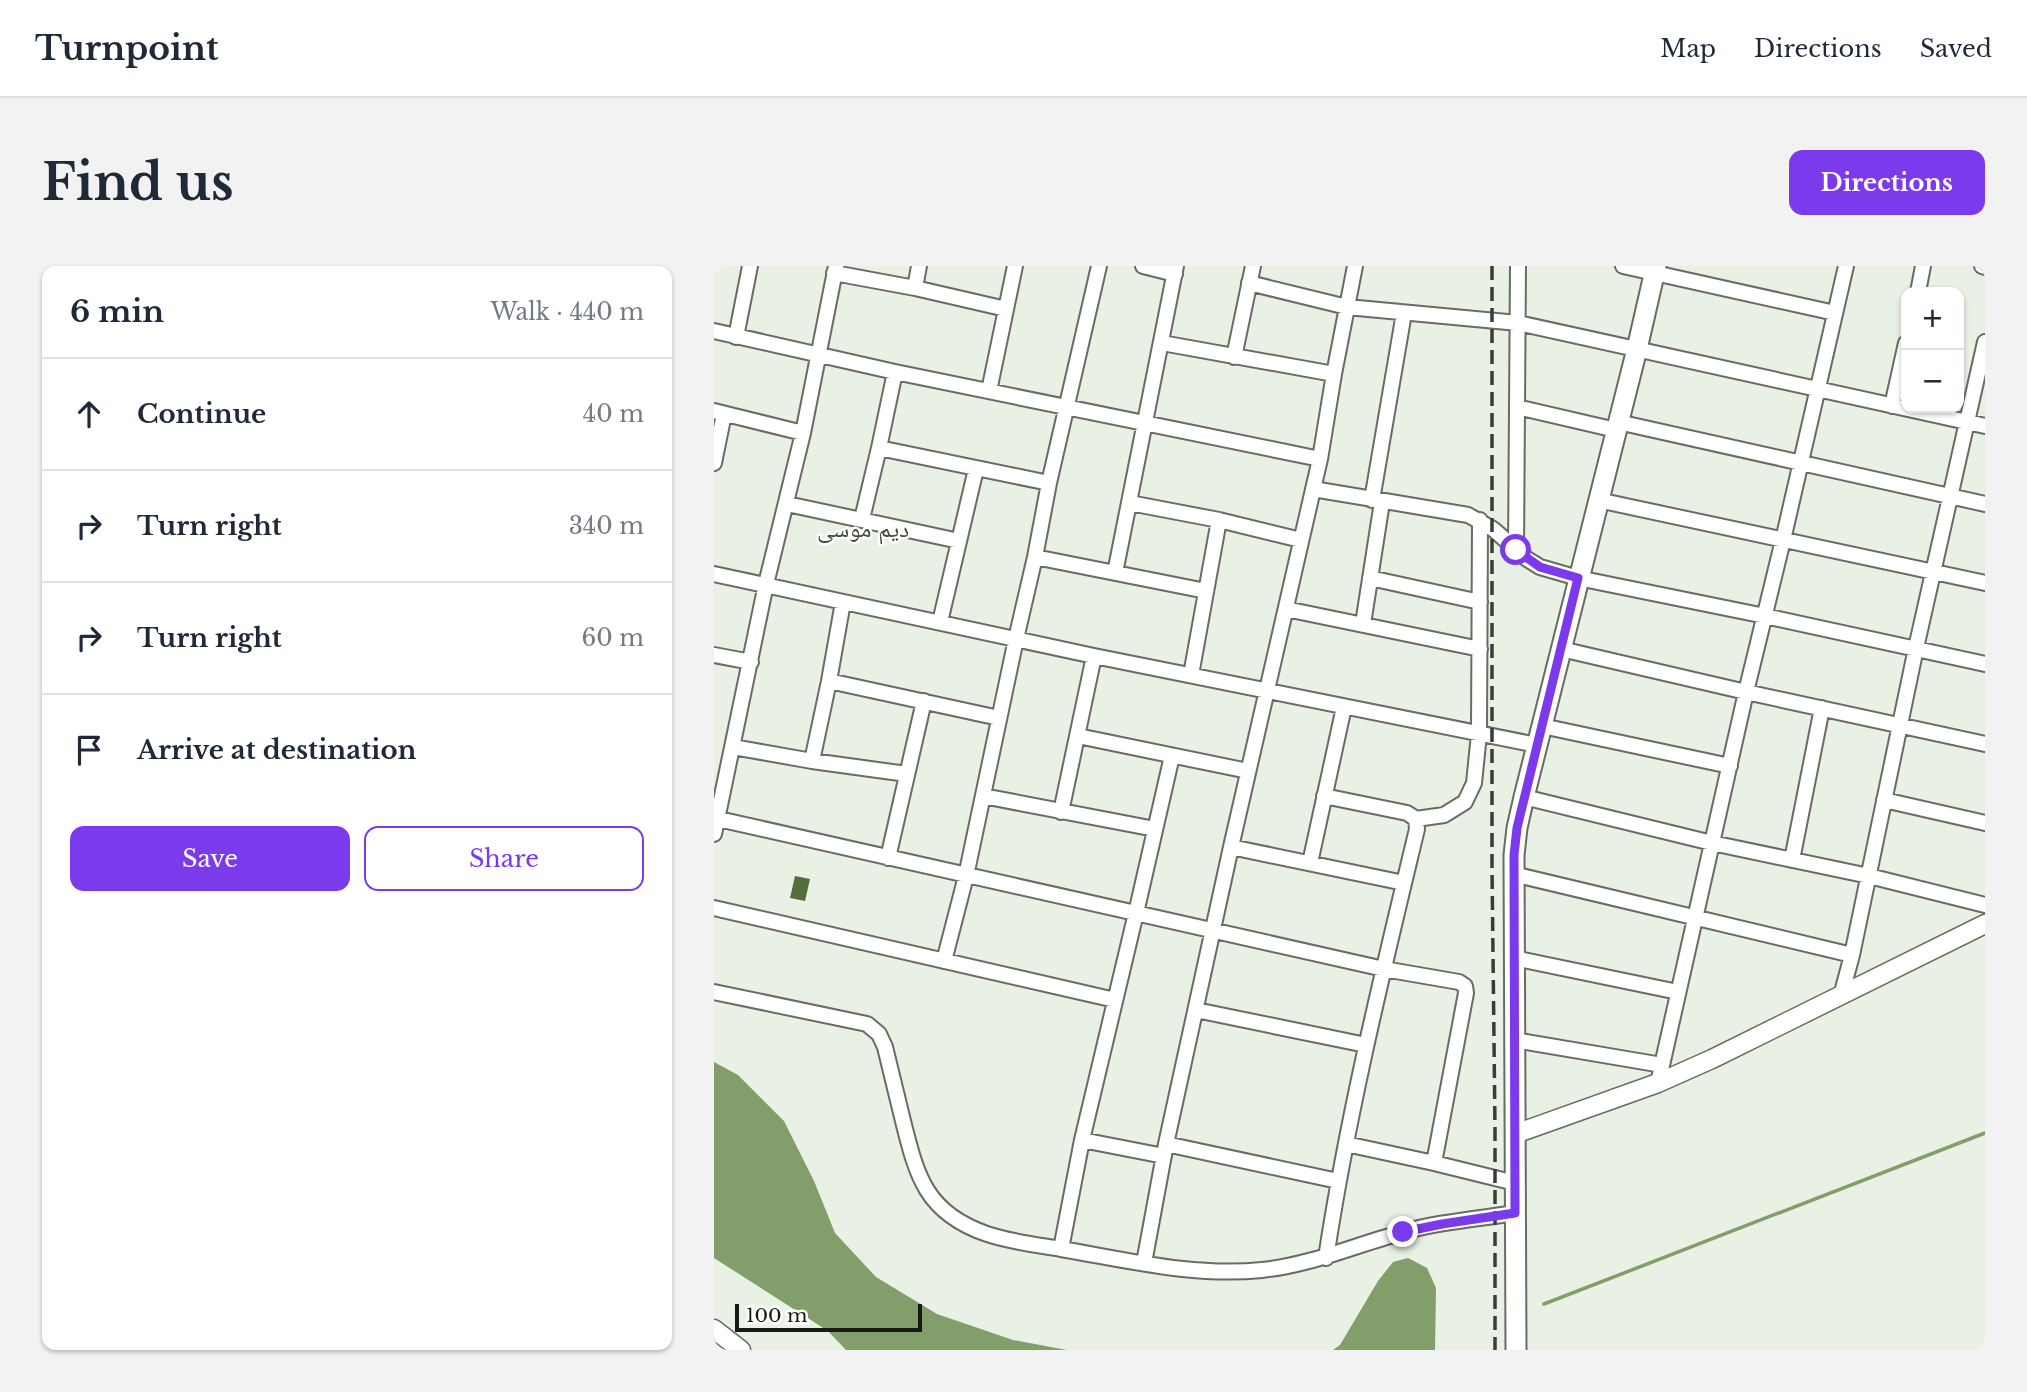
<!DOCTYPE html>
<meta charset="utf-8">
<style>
:root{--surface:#fff;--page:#f2f2f3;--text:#1f2937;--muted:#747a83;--line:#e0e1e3;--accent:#7c3aed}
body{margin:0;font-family:"Libre Baskerville","Noto Naskh Arabic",serif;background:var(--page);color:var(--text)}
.controls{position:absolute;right:21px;top:21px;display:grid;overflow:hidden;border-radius:14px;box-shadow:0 2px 5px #0004}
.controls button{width:63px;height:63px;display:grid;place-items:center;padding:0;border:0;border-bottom:2px solid var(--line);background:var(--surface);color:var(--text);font:35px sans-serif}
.scale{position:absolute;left:21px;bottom:18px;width:187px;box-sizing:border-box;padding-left:7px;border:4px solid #181a16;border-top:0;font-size:19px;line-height:24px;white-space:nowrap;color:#181a16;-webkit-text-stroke:5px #fff;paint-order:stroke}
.stop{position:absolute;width:21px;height:21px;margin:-16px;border:5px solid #7c3aed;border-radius:50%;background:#fff}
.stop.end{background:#7c3aed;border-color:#fff;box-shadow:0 2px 7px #0008}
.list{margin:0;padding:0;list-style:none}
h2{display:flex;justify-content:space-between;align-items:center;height:91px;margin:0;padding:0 28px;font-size:30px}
h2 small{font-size:23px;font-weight:400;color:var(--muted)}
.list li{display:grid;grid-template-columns:46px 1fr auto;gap:21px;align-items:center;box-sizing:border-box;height:112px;padding:0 28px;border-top:2px solid var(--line)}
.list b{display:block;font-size:26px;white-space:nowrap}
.list em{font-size:23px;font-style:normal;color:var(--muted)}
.actions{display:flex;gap:14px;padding:21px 28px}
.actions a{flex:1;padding:16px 0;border:2px solid var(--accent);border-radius:14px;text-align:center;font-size:24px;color:var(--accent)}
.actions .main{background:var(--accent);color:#fff}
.icon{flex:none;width:38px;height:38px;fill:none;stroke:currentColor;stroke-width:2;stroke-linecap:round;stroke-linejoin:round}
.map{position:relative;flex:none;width:1271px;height:1084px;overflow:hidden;border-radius:14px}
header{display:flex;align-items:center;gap:42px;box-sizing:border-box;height:98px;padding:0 35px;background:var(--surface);border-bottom:2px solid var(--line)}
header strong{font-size:33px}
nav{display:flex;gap:38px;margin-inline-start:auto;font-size:24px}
.intro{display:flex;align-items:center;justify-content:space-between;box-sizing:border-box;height:168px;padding:0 42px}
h1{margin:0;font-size:49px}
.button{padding:18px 32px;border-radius:14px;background:var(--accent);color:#fff;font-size:24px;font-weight:700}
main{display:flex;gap:42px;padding:0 42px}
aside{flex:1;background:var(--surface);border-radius:14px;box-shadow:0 2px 5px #0004}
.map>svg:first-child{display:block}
.water{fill:#829e6b}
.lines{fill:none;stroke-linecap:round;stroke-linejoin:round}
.stream{stroke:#829e6b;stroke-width:3.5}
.building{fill:#536d3c}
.minor-casing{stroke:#676d62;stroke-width:18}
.tertiary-casing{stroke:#676d62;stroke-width:21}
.secondary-casing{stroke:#676d62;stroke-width:23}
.minor{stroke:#fff;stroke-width:14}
.tertiary{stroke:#fff;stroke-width:18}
.secondary{stroke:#fff;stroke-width:19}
.rail{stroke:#3a3d37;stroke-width:3.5;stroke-dasharray:14 7;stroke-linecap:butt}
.route{stroke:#7c3aed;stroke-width:9}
.labels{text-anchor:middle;stroke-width:5;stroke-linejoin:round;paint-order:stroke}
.quarter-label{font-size:24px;fill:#43493f;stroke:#fff}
</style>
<header>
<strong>Turnpoint</strong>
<nav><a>Map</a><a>Directions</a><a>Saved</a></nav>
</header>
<div class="intro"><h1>Find us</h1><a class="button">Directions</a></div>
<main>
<aside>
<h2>6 min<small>Walk · 440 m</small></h2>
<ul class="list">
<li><svg class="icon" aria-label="ahead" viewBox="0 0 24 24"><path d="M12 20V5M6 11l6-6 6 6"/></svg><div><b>Continue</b></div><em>40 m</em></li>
<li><svg class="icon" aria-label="right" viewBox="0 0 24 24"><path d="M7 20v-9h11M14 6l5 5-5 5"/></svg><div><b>Turn right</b></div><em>340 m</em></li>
<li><svg class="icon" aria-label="right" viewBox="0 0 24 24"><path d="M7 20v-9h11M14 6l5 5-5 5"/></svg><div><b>Turn right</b></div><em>60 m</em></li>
<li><svg class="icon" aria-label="arrive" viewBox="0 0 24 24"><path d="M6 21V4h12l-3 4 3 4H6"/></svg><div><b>Arrive at destination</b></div></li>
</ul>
<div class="actions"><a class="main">Save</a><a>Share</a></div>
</aside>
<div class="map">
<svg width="1271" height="1084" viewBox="0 0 1271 1084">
<rect width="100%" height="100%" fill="#e9f0e4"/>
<path class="water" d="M0,796L24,809L70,855L100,915L121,967L162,1011L223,1048L299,1074L353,1084H132L114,1065L0,992Z
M694,992L713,1002L722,1022L721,1084H619L626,1079L664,1015L679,996Z"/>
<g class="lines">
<path class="stream" d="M830,1038L1271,867"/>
</g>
<path class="building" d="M81,610L96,613L91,635L76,632Z"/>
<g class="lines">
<defs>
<path id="minor" d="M429,0L461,8
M909,0L1121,47
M1268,0L1271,1
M120,7L201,22L292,43
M535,17L633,41L804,57L1271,160
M201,22L205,0
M1204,26L1209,0
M0,65L181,106L606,193
M22,71L36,0
M448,77L620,108
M520,91L539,0
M275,125L301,0
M1178,140L1192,77
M803,141L902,164
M0,145L89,167
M904,156L1271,238
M165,182L335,217
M0,197L10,148
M599,223L754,249L779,263L813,293L826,301L864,312L1051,350L1271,398
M658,234L690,47
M884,234L1271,317
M416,237L505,254L587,274
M73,238L245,275
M148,253L165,182L181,106
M802,284L804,0
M321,291L492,325
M401,307L462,0
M0,308L380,390L823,479
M656,312L766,336
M572,343L766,383
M226,356L262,203
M649,358L668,236
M847,383L1032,426L1271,478
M0,389L37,396
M477,409L505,254
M115,415L285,452
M828,460L1016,500
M364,470L534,505
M19,481L98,495L193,508
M458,490L422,647L368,874L347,983C413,994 480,1011 548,1004C596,999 639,980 686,967C723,956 763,953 801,947
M98,495L115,415L129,336
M269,530L441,563
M610,530L693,547L702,553L703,563C669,705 634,847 612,992
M810,531L998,577L1155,610L1271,639
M1170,534L1271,557
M347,546L380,390
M0,552L670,703L745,716L751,720L752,727L720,897L632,878
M702,553L730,549L751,536L760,517L765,468L766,254
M0,568L52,318L89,167L122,0
M517,581L690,617
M174,592L210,435
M1078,594L1108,442
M596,597L630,441
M799,608L1138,689L1127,730
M0,642L401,734
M1138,689L1202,382L1271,76
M800,692L964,726
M230,695L252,610L302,373L321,291L335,217L385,0
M0,726L153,758L165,768L171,781C177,806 183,830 189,855C203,911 212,947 273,968C297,976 323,979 347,983
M482,744L652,779
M800,774L948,799
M944,817L1032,426L1069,274L1132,0
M368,874L450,890
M452,878L624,915
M720,897L801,917
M430,997L452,878L517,581L606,193L620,108L641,0"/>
<path id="tertiary" d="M801,868L944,817L998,793L1271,658
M0,1063L27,1084"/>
<path id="secondary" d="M802,1084L800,589L803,562L810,531L923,83L942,0"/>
</defs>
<use href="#minor" class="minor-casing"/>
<use href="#tertiary" class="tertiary-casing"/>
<use href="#secondary" class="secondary-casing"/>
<use href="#minor" class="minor"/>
<use href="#tertiary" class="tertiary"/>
<use href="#secondary" class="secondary"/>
<path class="rail" d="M778,0V601L781,862V1084"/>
</g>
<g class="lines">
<path class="route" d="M689,966L728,958L801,947L800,589L803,562L864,312L826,301L802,284"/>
</g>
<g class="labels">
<g class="quarter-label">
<text x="149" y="271">ديم موسى</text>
</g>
</g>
</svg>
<div class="controls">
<button>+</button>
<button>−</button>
</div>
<div class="scale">100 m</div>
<div class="stop" style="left:802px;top:284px"></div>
<div class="stop end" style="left:689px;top:966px"></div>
</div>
</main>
